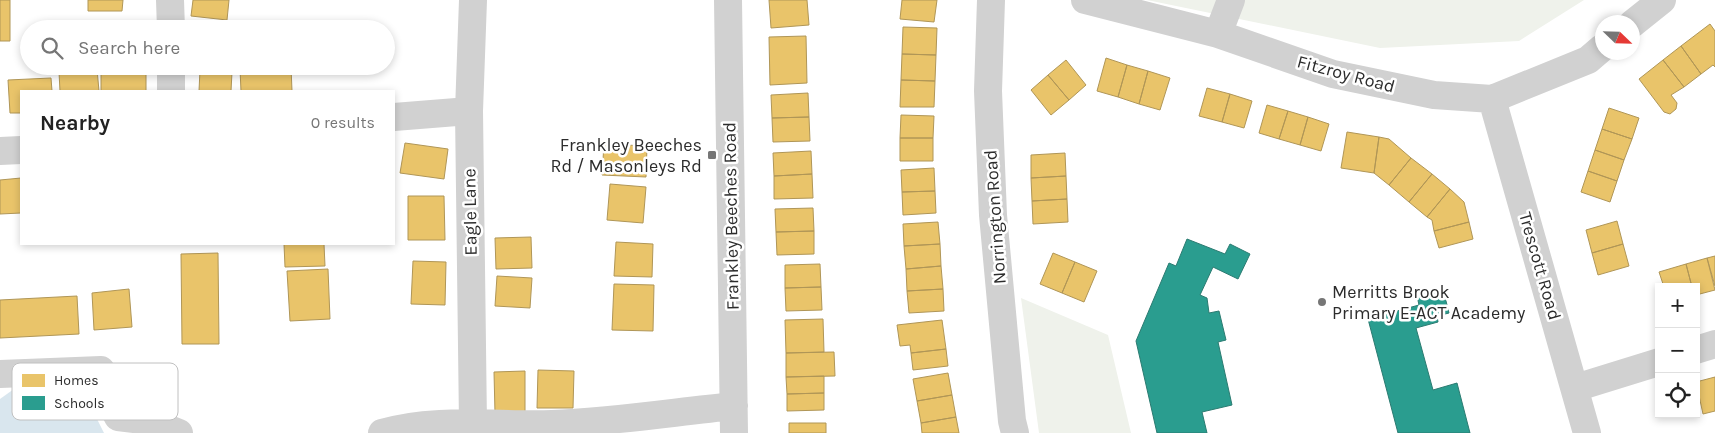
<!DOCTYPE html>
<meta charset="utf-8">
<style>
:root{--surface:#fff;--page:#f6f6f6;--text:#222;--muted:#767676;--line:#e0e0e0}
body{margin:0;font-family:Karla,sans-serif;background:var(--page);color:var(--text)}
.controls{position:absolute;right:15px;bottom:15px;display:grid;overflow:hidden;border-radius:0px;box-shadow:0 2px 8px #0003}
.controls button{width:45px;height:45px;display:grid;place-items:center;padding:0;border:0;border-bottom:1px solid var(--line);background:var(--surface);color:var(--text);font:25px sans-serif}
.compass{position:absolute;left:1595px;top:15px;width:45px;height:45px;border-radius:50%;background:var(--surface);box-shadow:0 2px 8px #0003;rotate:113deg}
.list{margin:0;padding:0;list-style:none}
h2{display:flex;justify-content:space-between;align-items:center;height:65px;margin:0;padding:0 20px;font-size:21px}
h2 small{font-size:16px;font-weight:400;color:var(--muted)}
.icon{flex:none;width:28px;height:28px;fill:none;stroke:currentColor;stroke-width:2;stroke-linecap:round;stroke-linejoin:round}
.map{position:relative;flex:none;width:1715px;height:433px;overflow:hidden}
.search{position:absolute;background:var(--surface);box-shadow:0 2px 8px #0003;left:20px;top:20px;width:375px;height:55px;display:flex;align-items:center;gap:12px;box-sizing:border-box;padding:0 18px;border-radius:28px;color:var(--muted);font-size:19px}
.panel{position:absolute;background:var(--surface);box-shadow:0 2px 8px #0003;left:20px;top:90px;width:375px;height:155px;border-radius:0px}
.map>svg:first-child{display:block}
.green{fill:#eff2eb}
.water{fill:#d9e6ee}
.homes{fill:#e9c46a;stroke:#b09657}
.schools{fill:#2a9d8f;stroke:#2b7b71}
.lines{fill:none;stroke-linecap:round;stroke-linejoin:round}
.minor{stroke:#d1d1d1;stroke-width:28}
.poi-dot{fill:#767676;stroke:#fff;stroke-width:2}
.labels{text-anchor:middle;stroke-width:5;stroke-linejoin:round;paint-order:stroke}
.street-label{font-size:18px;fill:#2c2c2c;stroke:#fff}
.poi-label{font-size:18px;fill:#2c2c2c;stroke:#fff;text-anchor:end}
.key{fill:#fff;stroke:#c0c0c0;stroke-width:1}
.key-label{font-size:14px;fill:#2c2c2c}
</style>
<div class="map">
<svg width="1715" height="433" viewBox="0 0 1715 433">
<rect width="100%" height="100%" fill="#fff"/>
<path class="green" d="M1147,0H1584L1519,41L1380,48Z
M1021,298L1108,335L1131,433H1039Z"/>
<path class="water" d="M46,383L71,386L92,409L104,433H0V399L14,389Z"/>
<path class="homes" d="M0,0H10V41H0Z
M88,0H123L122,11H88Z
M193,0H229L227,20L191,16Z
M769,0H807L809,25L771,28Z
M902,0H937L934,22L900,19Z
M1710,24L1715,31V67L1713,65L1701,74L1681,46Z
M903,27L937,28L936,55L902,54Z
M806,36L807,83L770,85L769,37Z
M1681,46L1701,74L1684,87L1663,60Z
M902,54L936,55L935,81L901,80Z
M1106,58L1127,65L1118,97L1097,91Z
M1066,60L1086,85L1069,100L1048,75Z
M1663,60L1684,87L1671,95L1677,103L1676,109L1670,114L1664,112L1639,79Z
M1127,65L1148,71L1139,104L1118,97Z
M101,66H146V91H101Z
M291,67L292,91H241L240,69Z
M97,69L99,91H60L59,72Z
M200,70L232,72L231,91H199Z
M1148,71L1170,78L1160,110L1139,104Z
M1048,75L1069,100L1051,115L1031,90Z
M51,78L52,91H21V113H10L8,80Z
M901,80L935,81L934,107H900Z
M1207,88L1230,94L1222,122L1199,116Z
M808,93L809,117L772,118L771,95Z
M1230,94L1252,101L1244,128L1222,122Z
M1267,105L1288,111L1279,139L1259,133Z
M1609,108L1639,118L1632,139L1602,129Z
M1288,111L1308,117L1300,145L1279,139Z
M901,115L934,116L933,138H900Z
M809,117L810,141L773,142L772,118Z
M1308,117L1329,124L1321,151L1300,145Z
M1602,129L1632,139L1624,160L1595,150Z
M1347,132L1379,137L1374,173L1341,168Z
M1379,137L1389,139L1411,158L1389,185L1374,173Z
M900,138H933V161H900Z
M405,143L448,149L444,179L400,173Z
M604,144L647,146L646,177L602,175Z
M1595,150L1624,160L1617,181L1588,171Z
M811,151L812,174L774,176L773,153Z
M1065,153L1066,176L1031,178V155Z
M1411,158L1432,174L1409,202L1389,185Z
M934,168L935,191L902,192L901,170Z
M1588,171L1617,181L1610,202L1581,192Z
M812,174L813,198L774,199V176Z
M1432,174L1450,189L1427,217L1409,202Z
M1066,176L1067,199L1032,201L1031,178Z
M21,178V213L0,214V180Z
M610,184L646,187L643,223L607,220Z
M1450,189L1464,202L1469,222L1434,231L1432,220L1427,217Z
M935,191L936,213L903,215L902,192Z
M408,196H444L445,240H408Z
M1067,199L1068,222L1033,224L1032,201Z
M813,208L814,231L776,232L775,209Z
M1617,221L1623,244L1592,253L1586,230Z
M938,222L940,244L904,246L903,224Z
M1469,222L1473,239L1439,248L1434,231Z
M814,231V254L777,255L776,232Z
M531,237L532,268L496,269L495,238Z
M616,242L653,244L652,277L614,276Z
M284,244H324L325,266L285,267Z
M940,244L941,266L906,269L904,246Z
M1623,244L1629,266L1598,275L1592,253Z
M218,253L219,344H182L181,254Z
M1053,253L1075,262L1062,293L1040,284Z
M1715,256V286L1707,258Z
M1707,258L1715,290L1696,295V287H1692L1686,264Z
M413,261L446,262L445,305L411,304Z
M1075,262L1097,271L1084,302L1062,293Z
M820,264L821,287L785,288V265Z
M1686,264L1692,287H1664L1659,272Z
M941,266L943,289L907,291L906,269Z
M328,269L330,319L290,321L287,271Z
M497,276L532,278L530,308L495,306Z
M614,284L654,285L653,331L612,330Z
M821,287L822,310L786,311L785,288Z
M129,289L132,327L94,330L92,293Z
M943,289L944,311L909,313L907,291Z
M77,296L79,334L0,338V300Z
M823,319L824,352L786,353L785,320Z
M942,320L946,349L911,353L910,345L900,346L897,325Z
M946,349L948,366L913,370L911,353Z
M834,352L835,376L786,377V353Z
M538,370L574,371L573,408H537Z
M525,371V413H495L494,372Z
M948,373L952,395L917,401L913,379Z
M824,376V393L787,394L786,377Z
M1715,377V411L1703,414L1696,382Z
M824,393V410L787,411V394Z
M952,395L956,417L921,423L917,401Z
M956,417L959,433H922L921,423Z
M789,423H826V433H789Z"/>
<path class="schools" d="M1187,239L1225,254L1230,244L1250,254L1238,279L1213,267L1200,295L1207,298L1209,313L1219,311L1226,340L1218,342L1232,405L1202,412L1207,433H1157L1136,341L1169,263L1176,266Z
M1443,289L1449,313L1437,316L1438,322L1416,328L1433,390L1457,383L1470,433H1398L1368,319L1419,305L1417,296Z"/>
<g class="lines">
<path class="minor" d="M170,0L171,29
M728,0L734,433
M991,0L988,91L993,215L1012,421L1015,433
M1085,0L1218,34L1333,74L1434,95L1492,99L1588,60L1602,48
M1632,24L1662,0
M1218,34L1231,0
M171,66V91
M1492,99L1587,433
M394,117L469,111
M0,151L21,150
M1696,350L1715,344
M0,374L101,370L103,389L118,417L149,421L179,433
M1575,388L1659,362
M473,424L469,111L473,0
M382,433C434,417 498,426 552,424C613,422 674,412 734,406"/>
</g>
<g class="poi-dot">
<rect x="707" y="150" width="10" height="10" rx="2.5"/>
<circle cx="1322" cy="302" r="5"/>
</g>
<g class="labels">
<g class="street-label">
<text transform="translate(1346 74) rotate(15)" y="6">Fitzroy Road</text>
<text transform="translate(470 212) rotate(-91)" y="6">Eagle Lane</text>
<text transform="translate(731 216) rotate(-91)" y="6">Frankley Beeches Road</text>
<text transform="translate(995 217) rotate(-94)" y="6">Norrington Road</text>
<text transform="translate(1540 266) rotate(74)" y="6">Trescott Road</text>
</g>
<g class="poi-label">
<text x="702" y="151">Frankley Beeches<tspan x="702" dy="21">Rd / Masonleys Rd</tspan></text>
<text x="1332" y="298" text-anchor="start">Merritts Brook<tspan x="1332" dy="21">Primary E-ACT Academy</tspan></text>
</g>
</g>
<rect x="12" y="363" width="166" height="57" rx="8" class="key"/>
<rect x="22" y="374" width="23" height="13" fill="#e9c46a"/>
<rect x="22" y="396" width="23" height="14" fill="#2a9d8f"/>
<g class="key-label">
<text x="54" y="385">Homes</text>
<text x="54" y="408">Schools</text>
</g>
</svg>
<div class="controls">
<button>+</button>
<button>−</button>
<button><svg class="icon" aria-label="locate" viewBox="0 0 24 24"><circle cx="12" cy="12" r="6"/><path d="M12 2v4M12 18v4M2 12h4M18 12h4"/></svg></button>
</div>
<svg class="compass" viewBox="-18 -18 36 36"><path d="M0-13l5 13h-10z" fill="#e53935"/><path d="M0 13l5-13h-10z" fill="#767676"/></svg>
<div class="search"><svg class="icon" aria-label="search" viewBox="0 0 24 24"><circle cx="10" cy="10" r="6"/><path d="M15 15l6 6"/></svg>Search here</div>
<section class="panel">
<h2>Nearby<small>0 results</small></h2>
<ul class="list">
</ul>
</section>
</div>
